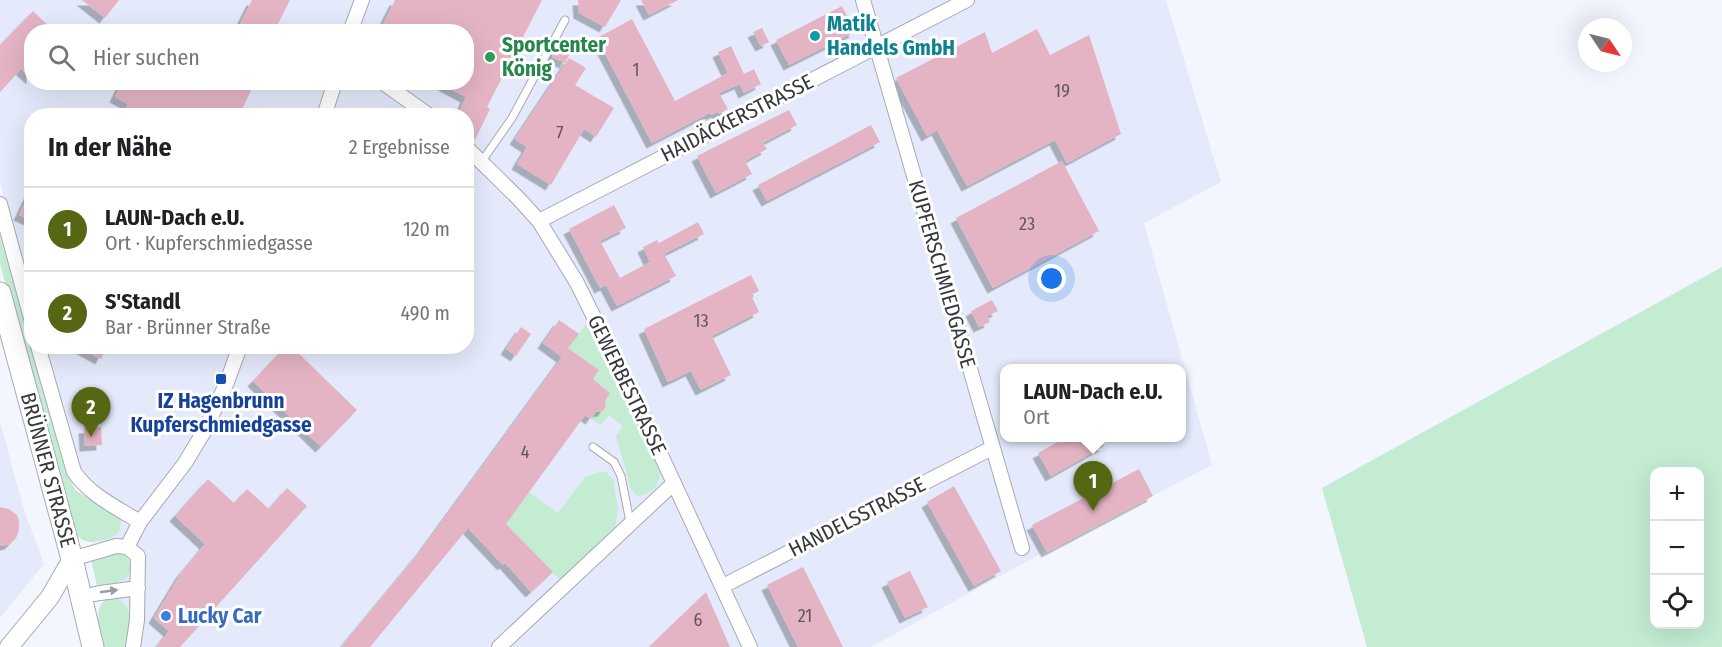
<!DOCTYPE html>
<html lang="de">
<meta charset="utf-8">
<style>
:root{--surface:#fff;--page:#f6f6f6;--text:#202124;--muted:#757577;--line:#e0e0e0;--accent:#556712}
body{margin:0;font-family:"Fira Sans Condensed",sans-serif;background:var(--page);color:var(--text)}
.controls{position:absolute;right:18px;bottom:18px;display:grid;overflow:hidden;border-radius:12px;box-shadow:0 6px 24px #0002}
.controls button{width:54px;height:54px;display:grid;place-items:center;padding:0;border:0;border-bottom:2px solid var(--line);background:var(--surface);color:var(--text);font:30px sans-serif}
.compass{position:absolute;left:1578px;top:18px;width:54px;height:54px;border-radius:50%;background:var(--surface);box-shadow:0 6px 24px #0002;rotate:125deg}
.you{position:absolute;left:1052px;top:279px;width:21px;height:21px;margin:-15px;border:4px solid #fff;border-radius:50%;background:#1a73e8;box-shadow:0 0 0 9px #1a73e833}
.badge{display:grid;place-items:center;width:39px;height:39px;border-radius:50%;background:var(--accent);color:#fff;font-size:20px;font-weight:700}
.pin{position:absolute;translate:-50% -50px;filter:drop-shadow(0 2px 3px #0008)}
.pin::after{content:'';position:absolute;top:32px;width:21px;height:18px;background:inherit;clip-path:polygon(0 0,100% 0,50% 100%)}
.popup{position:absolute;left:1000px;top:364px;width:186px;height:78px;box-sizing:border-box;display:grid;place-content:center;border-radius:12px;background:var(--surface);filter:drop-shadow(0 2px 4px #0005);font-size:20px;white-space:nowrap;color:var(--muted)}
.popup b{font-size:22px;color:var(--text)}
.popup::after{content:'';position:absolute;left:50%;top:100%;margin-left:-12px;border:12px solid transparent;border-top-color:var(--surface)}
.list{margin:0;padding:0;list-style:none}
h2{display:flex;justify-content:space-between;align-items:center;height:78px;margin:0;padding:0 24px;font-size:26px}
h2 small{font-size:20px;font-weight:400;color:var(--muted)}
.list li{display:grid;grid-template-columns:39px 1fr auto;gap:18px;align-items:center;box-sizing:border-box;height:84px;padding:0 24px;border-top:2px solid var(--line)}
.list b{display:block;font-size:22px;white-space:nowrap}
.list p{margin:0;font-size:20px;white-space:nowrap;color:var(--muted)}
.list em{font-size:20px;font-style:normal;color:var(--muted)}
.icon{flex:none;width:33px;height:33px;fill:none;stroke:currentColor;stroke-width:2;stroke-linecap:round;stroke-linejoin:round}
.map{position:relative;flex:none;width:1722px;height:647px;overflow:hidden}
.search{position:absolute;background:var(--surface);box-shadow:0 6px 24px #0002;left:24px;top:24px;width:450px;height:66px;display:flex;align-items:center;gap:15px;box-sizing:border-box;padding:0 21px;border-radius:24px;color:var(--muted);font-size:22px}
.panel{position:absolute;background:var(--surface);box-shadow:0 6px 24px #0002;left:24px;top:108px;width:450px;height:246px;border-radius:24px}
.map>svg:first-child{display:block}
.built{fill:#e4eafb;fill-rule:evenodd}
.green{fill:#c3ecd3;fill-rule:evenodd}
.building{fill:#e4b4c4;filter:url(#shadow)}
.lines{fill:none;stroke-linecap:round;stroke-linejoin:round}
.lane-casing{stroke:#a6a9b3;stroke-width:9}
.street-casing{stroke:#a6a9b3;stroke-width:16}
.secondary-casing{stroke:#a6a9b3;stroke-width:20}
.primary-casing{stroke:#a6a9b3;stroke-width:23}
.lane{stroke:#fff;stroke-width:7}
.street{stroke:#fff;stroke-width:14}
.secondary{stroke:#fff;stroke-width:18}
.primary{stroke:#fff;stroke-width:21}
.oneway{fill:#9b9c9e}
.culture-dot{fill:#0f9aa8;stroke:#fff;stroke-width:2}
.leisure-dot{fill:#2e9e5b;stroke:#fff;stroke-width:2}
.transit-dot{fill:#1a4fb4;stroke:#fff;stroke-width:2}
.shop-dot{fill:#3f7fe0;stroke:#fff;stroke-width:2}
.labels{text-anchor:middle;stroke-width:6;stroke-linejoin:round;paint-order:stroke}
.number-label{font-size:18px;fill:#62575e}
.culture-label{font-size:21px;font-weight:bold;fill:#0d838f;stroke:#fff;text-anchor:start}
.leisure-label{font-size:21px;font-weight:bold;fill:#27864d;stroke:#fff;text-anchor:start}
.street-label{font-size:21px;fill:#37383c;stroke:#fff}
.transit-label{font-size:21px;font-weight:bold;fill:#164399;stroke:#fff}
.shop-label{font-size:21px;font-weight:bold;fill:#366cbe;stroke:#fff;text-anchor:start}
</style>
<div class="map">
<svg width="1722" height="647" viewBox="0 0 1722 647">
<defs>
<filter id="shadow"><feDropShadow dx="-5.5" dy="5.5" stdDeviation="0" flood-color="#0004"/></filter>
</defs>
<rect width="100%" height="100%" fill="#f3f6fe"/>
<path class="built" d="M0,0H1166L1221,182L1144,223L1212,465L1035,557L871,647H129L45,347L466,346V116H32L31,298L0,182ZM32,32H466V82H32ZM1004,368H1182V438H1004Z
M0,421L24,510L44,564L0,618Z"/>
<path class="green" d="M0,235L65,469L75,490L117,516L121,520L120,530C115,537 110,538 103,540C83,546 78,539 70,521L0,264Z
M1722,267V647H1367L1322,488ZM1654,472H1700V624H1654Z
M588,321L661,469C659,485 654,494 637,496L631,489L616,436L623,426L609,415L601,425L591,419L597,411L601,412L605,409L606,405L604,401L610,393L604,388L605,387L592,380L599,370L568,348Z
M599,472H606L613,479L618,510L615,528L560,580L506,524L529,492L558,513L585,477Z
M114,552C127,552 138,569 125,579C118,584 105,584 97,586L91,559Z
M113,597C138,605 127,628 126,647H103C99,632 90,601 113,597Z"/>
<path class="building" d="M82,0H119L105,18Z
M252,0H290L274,32H244L238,28Z
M395,0H542L487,107L490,109L475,140L466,133V116H457L466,97L438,82H466V32H379Z
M578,0H621L605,27L579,13Z
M641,0H678L649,15Z
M842,6L855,32L789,65L776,40Z
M33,11L55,32H32V79L21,69L0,92V45Z
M632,19L675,101L728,73L718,52L731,46L744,74L754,69L761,84L744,93L740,84L719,93L728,109L719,114L717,112L711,115L710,113L652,143L597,38Z
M762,28L769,42L761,46L753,32Z
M1037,29L1050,55L1089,35L1121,134L1067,163L1055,140L967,186L937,130L927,136L896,78L985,32L992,53Z
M560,41L573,48L565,63L552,57Z
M569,58L586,68L575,85L614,108L596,137L584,129L551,185L517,164L527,147L515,139Z
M122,82H178L193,91L197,82H255L239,116H134L125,111L128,104L115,97Z
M789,110L797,125L763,143L767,149L745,161L752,174L716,193L697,156Z
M871,125L880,142L767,201L758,185Z
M1062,161L1099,231L993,288L956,218Z
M32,188V221L19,215Z
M614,205L626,228L600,241L620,278L650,262L643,247L657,240L659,243L698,222L704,234L664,254L676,276L617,306L606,285L600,288L569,229Z
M751,275L759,291L751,295L759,312L712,336L731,375L701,390L691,371L668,382L644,329Z
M992,300L998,311L987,316L990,322L979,327L971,311Z
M559,320L579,334L568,348L599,370L593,379L610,393L605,401L606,407L603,411L596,412L591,419L585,415L506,524L553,572L531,592L505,563L503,565L468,528L370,647H341L422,549L562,357L543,343Z
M521,327L531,334L516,356L506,349Z
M77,346H107L101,359Z
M286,346H291L357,410L321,447L253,381Z
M101,427L102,445L85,446L84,428Z
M1065,438H1100L1104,446L1051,476L1038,453Z
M1139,469L1153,496L1047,552L1032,525Z
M208,479L234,503L247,489L269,509L287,488L307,506L180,647H157L169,631L154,618L181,573L205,544L175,516Z
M954,486L1001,571L974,586L927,502Z
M0,507L9,509L17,515L19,521V530L16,538L10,544L0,546Z
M803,567L843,647H798L767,585Z
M910,571L928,607L905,618L887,582Z
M706,592L730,647H649Z"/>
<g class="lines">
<defs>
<path id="lane" d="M482,161L512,118L565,20
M593,447L614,462L621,476L630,522"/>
<path id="street" d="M863,0L1022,548
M350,32L362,0
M382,82L430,116
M324,116L335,82
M466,147L518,198L539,221L577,283L640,410L750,647
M0,204L32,322
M539,221L967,0
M38,346L74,472C91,496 116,507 140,522
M127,547L140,522L185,463L205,430L227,382L240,346
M72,559L116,546L127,547L138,556L137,620L133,647
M723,586L992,448
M80,597L100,593L138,588
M499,647L674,483"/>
<path id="secondary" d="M9,647L50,597L72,559"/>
<path id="primary" d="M0,293L72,559L93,647"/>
</defs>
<use href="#lane" class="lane-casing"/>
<use href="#street" class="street-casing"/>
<use href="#secondary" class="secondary-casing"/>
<use href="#primary" class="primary-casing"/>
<use href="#lane" class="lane"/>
<use href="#street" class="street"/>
<use href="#secondary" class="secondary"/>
<use href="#primary" class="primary"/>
</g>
<defs><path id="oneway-solid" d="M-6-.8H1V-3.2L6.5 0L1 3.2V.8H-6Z" transform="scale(1.5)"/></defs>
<use class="oneway" href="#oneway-solid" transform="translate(109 591) rotate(-8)"/>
<circle class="culture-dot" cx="815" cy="36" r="6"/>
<circle class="leisure-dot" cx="490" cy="57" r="6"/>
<rect class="transit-dot" x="215" y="373" width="12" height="12" rx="3"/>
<circle class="shop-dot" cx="166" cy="616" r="6"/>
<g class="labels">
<g class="number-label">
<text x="636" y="76">1</text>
<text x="1062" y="97">19</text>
<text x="560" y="139">7</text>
<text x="1027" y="230">23</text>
<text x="701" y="327">13</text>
<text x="525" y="458">4</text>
<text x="805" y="622">21</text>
<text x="698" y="626">6</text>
</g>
<g class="culture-label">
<text x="827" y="31">Matik<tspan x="827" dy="24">Handels GmbH</tspan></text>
</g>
<g class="leisure-label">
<text x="502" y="52">Sportcenter<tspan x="502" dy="24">König</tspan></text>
</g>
<g class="street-label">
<text transform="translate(737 118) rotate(-27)" y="7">HAIDÄCKERSTRASSE</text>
<text transform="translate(942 274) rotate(74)" y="7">KUPFERSCHMIEDGASSE</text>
<text transform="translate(627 385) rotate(64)" y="7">GEWERBESTRASSE</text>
<text transform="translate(48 470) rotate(75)" y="7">BRÜNNER STRASSE</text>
<text transform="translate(857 517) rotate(-27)" y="7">HANDELSSTRASSE</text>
</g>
<g class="transit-label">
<text x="221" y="408">IZ Hagenbrunn<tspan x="221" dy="24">Kupferschmiedgasse</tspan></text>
</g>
<g class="shop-label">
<text x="178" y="623">Lucky Car</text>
</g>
</g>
</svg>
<div class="controls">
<button>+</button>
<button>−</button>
<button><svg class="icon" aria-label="locate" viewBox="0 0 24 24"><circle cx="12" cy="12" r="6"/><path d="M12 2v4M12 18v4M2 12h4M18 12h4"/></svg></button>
</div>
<svg class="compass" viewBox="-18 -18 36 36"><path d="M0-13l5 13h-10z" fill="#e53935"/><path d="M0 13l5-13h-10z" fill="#757577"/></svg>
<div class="you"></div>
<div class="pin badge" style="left:1093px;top:511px">1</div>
<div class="popup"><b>LAUN-Dach e.U.</b>Ort</div>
<div class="pin badge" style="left:91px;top:437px">2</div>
<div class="search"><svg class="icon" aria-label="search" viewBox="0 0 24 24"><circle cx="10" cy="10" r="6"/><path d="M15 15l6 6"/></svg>Hier suchen</div>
<section class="panel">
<h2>In der Nähe<small>2 Ergebnisse</small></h2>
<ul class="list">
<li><span class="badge">1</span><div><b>LAUN-Dach e.U.</b><p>Ort · Kupferschmiedgasse</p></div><em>120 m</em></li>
<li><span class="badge">2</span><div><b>S'Standl</b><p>Bar · Brünner Straße</p></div><em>490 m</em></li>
</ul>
</section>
</div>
